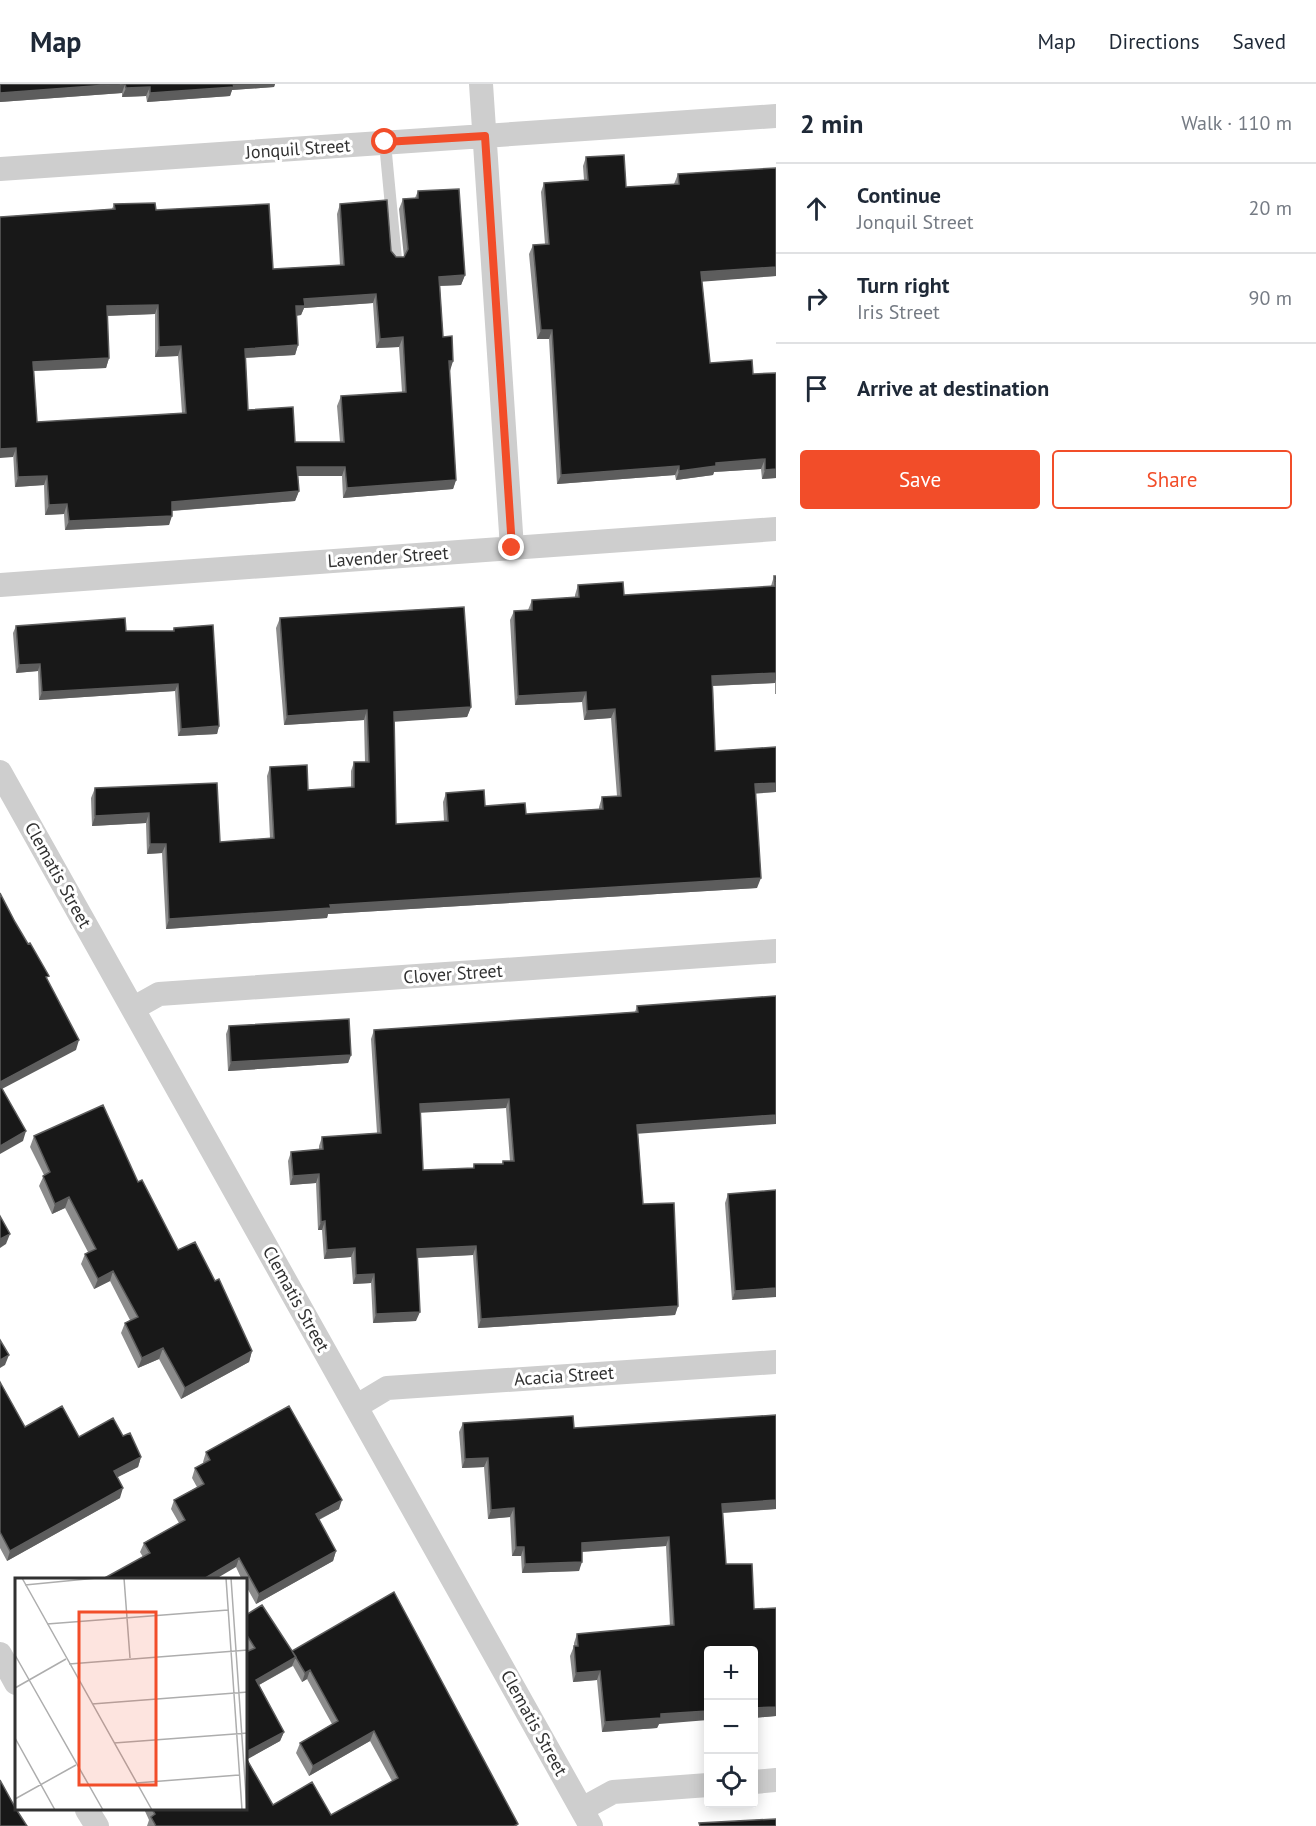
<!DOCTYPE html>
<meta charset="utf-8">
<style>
:root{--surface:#fff;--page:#f2f2f3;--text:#1f2937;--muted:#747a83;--line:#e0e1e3;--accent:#f24d29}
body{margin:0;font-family:"PT Sans",sans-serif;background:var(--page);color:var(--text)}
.controls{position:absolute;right:18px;bottom:18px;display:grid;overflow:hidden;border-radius:6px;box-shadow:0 3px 15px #0003}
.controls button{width:54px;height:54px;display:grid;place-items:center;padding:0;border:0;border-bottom:2px solid var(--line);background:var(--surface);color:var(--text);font:30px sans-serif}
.stop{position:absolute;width:18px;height:18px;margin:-14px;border:4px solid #f24d29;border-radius:50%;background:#fff}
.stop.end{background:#f24d29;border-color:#fff;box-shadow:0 2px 6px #0008}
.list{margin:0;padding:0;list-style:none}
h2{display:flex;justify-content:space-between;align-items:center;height:78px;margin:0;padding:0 24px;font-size:26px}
h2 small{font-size:20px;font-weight:400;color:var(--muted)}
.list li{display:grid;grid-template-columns:39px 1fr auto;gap:18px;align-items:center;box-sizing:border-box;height:90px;padding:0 24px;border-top:2px solid var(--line)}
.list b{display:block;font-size:22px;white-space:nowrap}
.list p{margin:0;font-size:20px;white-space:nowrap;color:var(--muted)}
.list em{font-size:20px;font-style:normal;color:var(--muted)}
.actions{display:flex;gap:12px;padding:18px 24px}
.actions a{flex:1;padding:14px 0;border:2px solid var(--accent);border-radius:6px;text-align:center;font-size:21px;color:var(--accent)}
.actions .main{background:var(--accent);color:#fff}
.icon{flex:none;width:33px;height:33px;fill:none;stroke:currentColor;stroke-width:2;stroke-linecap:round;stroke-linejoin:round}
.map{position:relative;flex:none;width:776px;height:1742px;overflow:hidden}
header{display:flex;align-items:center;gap:36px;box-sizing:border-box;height:84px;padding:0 30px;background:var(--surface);border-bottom:2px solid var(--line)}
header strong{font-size:28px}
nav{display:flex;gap:33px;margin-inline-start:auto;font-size:21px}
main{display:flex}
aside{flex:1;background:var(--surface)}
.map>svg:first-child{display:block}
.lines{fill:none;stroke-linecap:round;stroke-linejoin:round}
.service{stroke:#cecece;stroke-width:12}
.minor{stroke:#cecece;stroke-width:24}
.wall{fill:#8c8c8c;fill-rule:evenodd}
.shaded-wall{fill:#5d5d5d}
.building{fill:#181818;stroke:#5d5d5d;stroke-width:1.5;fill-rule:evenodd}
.route{stroke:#f24d29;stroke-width:8}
.labels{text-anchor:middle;stroke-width:6;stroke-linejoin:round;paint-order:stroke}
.street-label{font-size:18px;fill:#313131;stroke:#fff}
.inset-road{fill:none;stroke:#adadad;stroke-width:1.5}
.view{fill:#f24d29;fill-opacity:0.15;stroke:#f24d29;stroke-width:3}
.inset-edge{fill:none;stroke:#313131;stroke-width:3}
</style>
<header>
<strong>Map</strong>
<nav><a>Map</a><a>Directions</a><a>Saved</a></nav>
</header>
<main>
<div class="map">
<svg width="776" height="1742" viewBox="0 0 776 1742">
<rect width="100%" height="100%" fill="#fff"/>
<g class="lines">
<path class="service" d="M385,59L396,175"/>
<path class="minor" d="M481,0L512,464
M0,85L776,32
M0,501L776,445
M0,688L591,1742
M134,924L159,910L776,867
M357,1322L387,1304L776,1278
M0,1570L16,1599
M754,1698L776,1696
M582,1725L613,1708L708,1701
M87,1726L97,1742"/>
</g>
<path class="wall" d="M0,0H275L274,3L232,6L230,12L147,18L146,12L122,13V9L0,18Z
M586,73L626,103L674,100L678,90L776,192L702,197L710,279L753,290L776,394L762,395L761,385L714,388L713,391L676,396L675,391L557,400L549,255H537L529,170L533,161L545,160L541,108L544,99L584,96L583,82Z
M418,107L465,191L461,201L440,202L443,253L453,277L449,287L456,396L453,405L343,414L342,392H298L299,407L295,417L172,427L169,441L65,446L64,430L45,431L44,401L15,403L0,133L112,125L114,120L156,126L273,185L340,181L337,130L340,120L391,167L396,173H404L399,125L403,115L415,114ZM373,219L376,264L399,263L402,308L341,312L337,322L340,358H295L248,326L245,274L295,271L298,261L296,232L301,231L304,224ZM155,230V273L178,272L182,329L37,338L34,287L106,284L109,274L107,232Z
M774,492H776V610H775V599L713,602L715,667L776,708L755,709L757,804L328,830L327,834L166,845L162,769L147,770L146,739L92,742L91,714L95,704L220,758L270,754L267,692L270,683L308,706L351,704V687L354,678H365L364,636L284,641L276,544L280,534L471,623L467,633L394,637L396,740L444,737L443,718L446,709L485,722L526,730L599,725V723L602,713L617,712L611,634L584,636L582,618L515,621L510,536L514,527L528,526L532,516L575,514V511L578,501L624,511L771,502Z
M16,542L126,547H173L174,544L219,642L217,650L178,652L175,607L39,616L38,587L16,589L13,549Z
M637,922L638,1050L643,1120L678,1222L675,1231L478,1244L473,1171L417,1174L416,1237L373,1239L371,1199L353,1200L351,1173L324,1175L322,1146H318L316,1099L290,1101L288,1077L291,1068L319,1065V1062L322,1053L377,1049L371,955L374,946L635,928ZM506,1024L510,1077H503L502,1080H474L473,1084L423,1086L420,1028Z
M229,942L351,971L348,979L228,987L226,950Z
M34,1052L138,1098L178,1166L252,1267L249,1278L181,1315L159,1275L138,1284L121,1249L125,1239L130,1236L110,1197L94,1205L81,1180L85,1170L88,1168L65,1124L52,1130L39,1102L44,1091L30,1063Z
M776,1106L732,1216L725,1119L728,1110Z
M0,1298L25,1343L79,1353L123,1352L141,1373L138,1383L117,1393L120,1414L7,1477L0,1464Z
M776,1331V1425L723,1429L726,1480L754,1525L776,1524V1632L753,1634V1566L659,1640L657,1644L602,1648L597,1596L573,1598L570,1572L574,1562V1559L577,1550L670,1542L666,1462L582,1468L579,1487L522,1489L521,1472H512L510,1433L488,1435L484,1383L462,1384L459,1348L463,1339L574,1344Z
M206,1368L339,1425L319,1436L336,1467L333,1477L256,1520L246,1502V1496H242L236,1483L143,1473L140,1468L144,1459L179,1439L171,1425L174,1416L197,1403L192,1394L195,1384L204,1380L203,1378Z
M246,1531L518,1740L517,1742H147L149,1736L144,1725H246L248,1567L246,1565ZM293,1582L302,1598L307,1595L332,1640L300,1659L296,1669L309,1692L370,1657L392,1697L331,1731L273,1721L247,1675L280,1657L284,1648L259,1601Z"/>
<path class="shaded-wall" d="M125,0L122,9L0,18V9Z
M232,0H275L274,3L232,6L230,12L147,18L150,9Z
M150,3L146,12L122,13L126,4Z
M776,183V192L698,198L701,188Z
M465,191L461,201L436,202L439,193Z
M376,210L373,219L304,224L301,231L292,232L296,222L304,215Z
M158,221L155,230L103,232L107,222Z
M541,246H552L549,255H537Z
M403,253L399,263L376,264L380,255Z
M298,261L295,271L241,274L245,265Z
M181,262L178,272L155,273L159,263Z
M109,274L106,284L29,287L33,278Z
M449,277H453L450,287H445Z
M16,364L13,373L0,374V365Z
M765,375L761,385L714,388L713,391L676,396L679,387L716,379Z
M679,382L675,391L557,400L561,391Z
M297,383H345L342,392H294Z
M776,385V394L762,395L765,386Z
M47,392L44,401L15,403L18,393Z
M456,396L453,405L343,414L347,404Z
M299,407L295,417L169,427L172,418Z
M67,420L64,430L45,431L49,421Z
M172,432L169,441L65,446L69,437Z
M40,580L38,587L16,589L19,581Z
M776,589V595L775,599L709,602L712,592Z
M178,600L175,607L39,616L42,608Z
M586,608L582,618L515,621L518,612Z
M471,623L467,633L391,638L394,628Z
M615,625L611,634L584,636L587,627Z
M367,626L364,636L284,641L287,632Z
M219,642L217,650L178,652L181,645Z
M776,699V708L751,710L755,700Z
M149,729L146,739L92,742L95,732Z
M150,760H166L162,769L147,770Z
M761,794L757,804L328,830L327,834L166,845L169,835L330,821Z
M79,956L76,966L0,1006V998Z
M351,971L348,979L228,987L231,978Z
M509,1015L506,1024L417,1029L420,1020Z
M776,1031V1040L634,1050L637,1041Z
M26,1047L23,1057L0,1070V1062Z
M319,1090L316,1099L290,1101L293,1092Z
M69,1113L65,1124L52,1130L55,1120Z
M325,1137L322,1146H318L321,1138Z
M10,1150L6,1160L0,1164V1155Z
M476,1162L473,1171L413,1174L417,1165Z
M355,1164L351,1173L324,1175L327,1166Z
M113,1187L110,1197L94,1205L98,1195Z
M374,1190L371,1199L353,1200L356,1191Z
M776,1204V1213L732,1216L735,1207Z
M678,1222L675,1231L478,1244L481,1235Z
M420,1228L416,1237L373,1239L376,1230Z
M163,1264L159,1275L138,1284L142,1274Z
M252,1267L249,1278L181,1315L185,1304Z
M9,1271L5,1281L0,1284V1276Z
M141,1373L138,1383L110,1397L114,1387Z
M488,1374L484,1383L462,1384L465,1375Z
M123,1404L120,1414L7,1477L10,1467Z
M342,1416L339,1425L312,1439L316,1430Z
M776,1416V1425L719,1429L722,1420Z
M514,1424L510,1433L488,1435L491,1426Z
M669,1453L666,1462L578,1468L582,1459Z
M516,1463H524L521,1472H512Z
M336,1467L333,1477L256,1520L259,1510Z
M239,1474L236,1483L214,1496H202Z
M582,1478L579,1487L522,1489L525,1480Z
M296,1573L292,1582L252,1605L256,1596Z
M310,1586L307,1595L302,1598L305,1589Z
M600,1587L597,1596L573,1598L576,1589Z
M776,1623V1632L753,1634V1624Z
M708,1627V1636L659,1640L657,1644L602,1648L605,1638L661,1630Z
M374,1647L370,1657L309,1692L313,1682Z
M284,1648L280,1657L246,1676V1668Z"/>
<path class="building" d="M0,0H120L0,9Z
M125,0H233L234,3L150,9V3L126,4Z
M624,71L626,103L679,100L678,90L776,84V183L701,188L710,279L752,276L753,290L776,289V385L765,386V375L716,379V382L679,387V382L561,391L552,246H541L533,161L549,160L544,99L588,96L586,73Z
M459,105L465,191L439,193L443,253L452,252L453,277H449L456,396L347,404L345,383H297L299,407L172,418V432L69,437L67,420L49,421L47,392L18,393L16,364L0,365V133L115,125L114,120L155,119L156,126L269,120L273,185L344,181L340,120L387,116L391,167L396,173H404L408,165L403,115L418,114V107ZM376,210L380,255L403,253L406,308L341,312L344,358H295L293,323L248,326L245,265L298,261L296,222H305L304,215ZM158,221L159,263L181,262L186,329L37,338L33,278L109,274L107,222Z
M774,492H776V589L712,592L715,667L776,663V699L755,700L761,794L330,821L331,824L169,835L166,760H150L149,729L95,732V704L217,699L220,758L274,754L270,683L307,681L308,706L354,703V678H369L367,626L287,632L280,534L464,523L471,623L394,628L396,740L448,737L446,709L484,706L485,722L525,719L526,730L603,725L602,713L621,712L615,625L587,627L586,608L518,612L514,527L532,526V516L579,513L578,501L623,498L624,511L775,502Z
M125,534L126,547H174V544L213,541L219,642L181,645L178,600L42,608L40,580L19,581L16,542Z
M0,809L15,838L28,860L30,859L49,892L46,893L79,956L0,998Z
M776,912V1031L637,1041L643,1120L674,1119L678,1222L481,1235L476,1162L417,1165L420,1228L376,1230L374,1190L356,1191L355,1164L327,1166L325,1137L321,1138L319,1090L293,1092L291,1068L323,1065L322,1053L381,1049L374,946L638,928L637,922ZM509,1015L514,1077H503V1080H474V1084L423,1086L420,1020Z
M349,935L351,971L231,978L229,942Z
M0,1001L26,1047L0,1062Z
M103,1021L138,1098L142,1096L178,1166L195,1158L215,1197L219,1195L252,1267L185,1304L163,1264L142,1274L125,1239L138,1233L113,1187L98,1195L85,1170L96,1165L69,1113L55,1120L43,1092L50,1088L34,1052Z
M776,1106V1204L735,1207L728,1110Z
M0,1132L10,1150L0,1155Z
M0,1256L9,1271L0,1276Z
M0,1298L25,1343L62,1322L79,1353L113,1334L123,1352L130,1349L141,1373L114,1387L123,1404L10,1467L0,1448Z
M289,1322L342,1416L316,1430L336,1467L259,1510L239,1474L202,1496H101L150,1469L144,1459L185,1436L174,1416L204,1400L195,1384L210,1376L206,1368Z
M776,1331V1416L722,1420L726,1480H752L754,1525L776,1524V1623L753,1624V1566H708V1627L661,1630V1634L605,1638L600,1587L576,1589L574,1562H578L577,1550L674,1541L669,1453L582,1459V1478L525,1480L524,1463H516L514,1424L491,1426L488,1374L465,1375L463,1339L573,1332L574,1344Z
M394,1508L518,1740L514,1742H156L151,1733L155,1730L152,1725H246V1674L273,1721L312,1698L331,1731L398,1694L374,1647L313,1682L300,1659L338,1637L310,1586L305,1589L292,1567Z
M262,1521L296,1573L256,1596L284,1648L246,1668V1568L255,1564L246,1550V1531Z
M0,1696L16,1725L27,1742H0Z
M776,1735V1742H700L699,1739Z"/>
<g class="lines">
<path class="route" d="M385,58L485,52L512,464"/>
</g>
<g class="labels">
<g class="street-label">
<text transform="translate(298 65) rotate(-4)" y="6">Jonquil Street</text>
<text transform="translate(388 473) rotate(-4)" y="6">Lavender Street</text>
<text transform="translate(58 791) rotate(61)" y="6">Clematis Street</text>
<text transform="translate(453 890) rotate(-4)" y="6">Clover Street</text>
<text transform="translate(296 1215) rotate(61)" y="6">Clematis Street</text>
<text transform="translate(564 1292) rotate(-4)" y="6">Acacia Street</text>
<text transform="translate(534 1639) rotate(61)" y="6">Clematis Street</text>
</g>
</g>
<g transform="translate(15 1494)">
<rect width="232" height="232" fill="#fff"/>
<path class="inset-road" d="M7,0L137,232M109,0L115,80M211,0L227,232M216,0L232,232M10,7L82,0M32,46L213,32M0,77L88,232M54,86L233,72M0,110L51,81M77,126L233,114M0,160L40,232M99,165L233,155M121,205L224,197M0,221L61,187"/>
<path class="view" d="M64,34H141V207H64Z"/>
<rect width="232" height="232" class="inset-edge"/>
</g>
</svg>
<div class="controls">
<button>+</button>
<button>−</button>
<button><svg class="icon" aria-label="locate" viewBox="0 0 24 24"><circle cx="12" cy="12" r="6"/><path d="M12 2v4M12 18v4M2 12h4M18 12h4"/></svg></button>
</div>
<div class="stop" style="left:385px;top:58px"></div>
<div class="stop end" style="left:512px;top:464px"></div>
</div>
<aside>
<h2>2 min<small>Walk · 110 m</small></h2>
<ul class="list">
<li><svg class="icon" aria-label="ahead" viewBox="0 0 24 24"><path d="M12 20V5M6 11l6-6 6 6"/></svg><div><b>Continue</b><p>Jonquil Street</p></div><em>20 m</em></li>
<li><svg class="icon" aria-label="right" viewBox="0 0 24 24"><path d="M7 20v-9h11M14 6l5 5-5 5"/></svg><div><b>Turn right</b><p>Iris Street</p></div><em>90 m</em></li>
<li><svg class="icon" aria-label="arrive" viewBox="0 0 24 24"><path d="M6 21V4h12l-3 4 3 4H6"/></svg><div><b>Arrive at destination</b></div></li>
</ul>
<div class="actions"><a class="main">Save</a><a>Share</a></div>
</aside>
</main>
